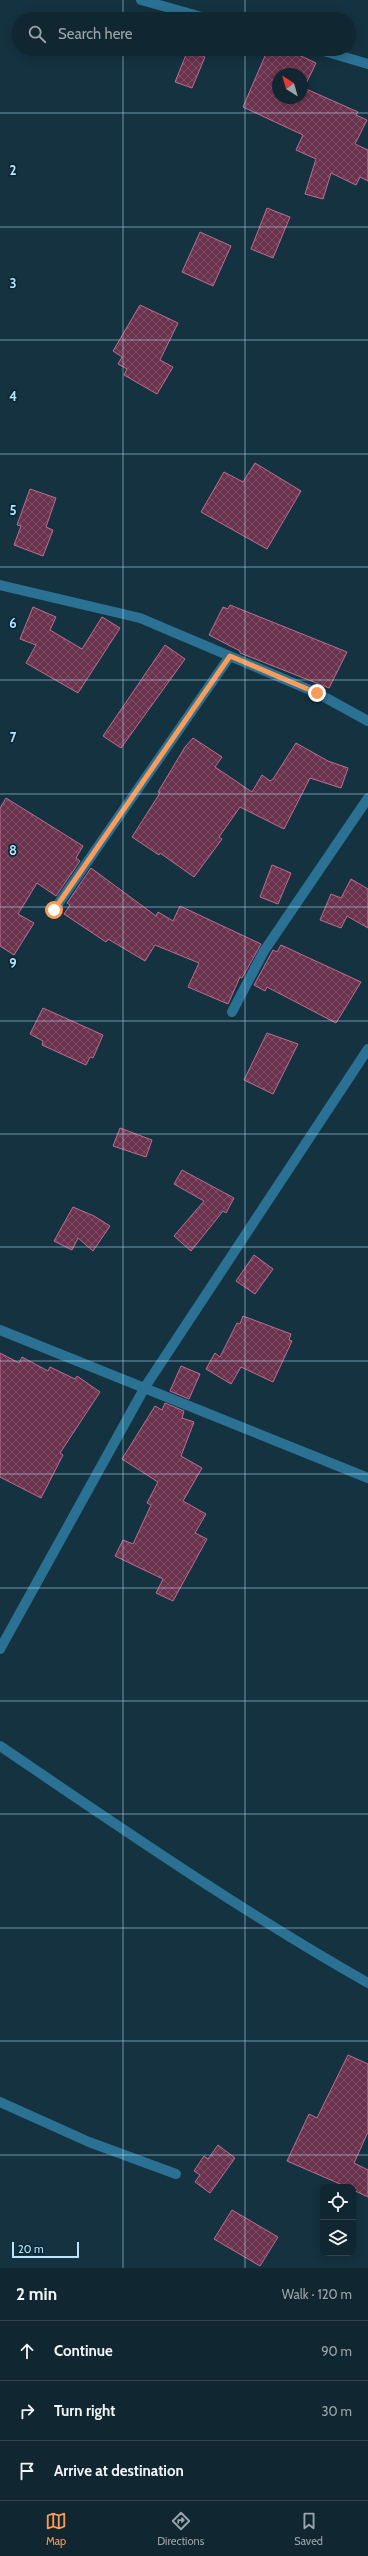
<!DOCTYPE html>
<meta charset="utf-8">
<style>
:root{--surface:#102631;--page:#1e323d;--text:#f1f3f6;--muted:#9ca5ab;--line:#30434d;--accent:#fe9b59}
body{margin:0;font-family:Cabin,sans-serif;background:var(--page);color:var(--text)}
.controls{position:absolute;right:12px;bottom:12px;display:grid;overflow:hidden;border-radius:8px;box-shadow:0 2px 10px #0003}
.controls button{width:36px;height:36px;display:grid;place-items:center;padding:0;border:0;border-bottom:1px solid var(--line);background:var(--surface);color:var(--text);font:20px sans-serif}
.compass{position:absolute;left:272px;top:68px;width:36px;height:36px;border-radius:50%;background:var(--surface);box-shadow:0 2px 10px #0003;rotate:323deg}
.scale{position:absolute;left:12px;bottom:10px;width:67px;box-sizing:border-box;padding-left:4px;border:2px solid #bbe5fc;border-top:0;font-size:11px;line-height:14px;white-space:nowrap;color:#bbe5fc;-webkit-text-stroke:3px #0b2836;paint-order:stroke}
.stop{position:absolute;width:12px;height:12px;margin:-9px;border:3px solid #fe9b59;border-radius:50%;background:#fff}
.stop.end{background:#fe9b59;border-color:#fff;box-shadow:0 1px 4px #0008}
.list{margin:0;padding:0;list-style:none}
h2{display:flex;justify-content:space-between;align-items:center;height:52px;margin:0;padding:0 16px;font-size:17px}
h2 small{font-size:13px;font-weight:400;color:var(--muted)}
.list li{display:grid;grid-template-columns:26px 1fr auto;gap:12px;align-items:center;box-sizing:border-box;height:60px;padding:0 16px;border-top:1px solid var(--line)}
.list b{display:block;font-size:15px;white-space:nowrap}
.list em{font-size:13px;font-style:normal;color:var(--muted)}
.icon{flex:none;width:22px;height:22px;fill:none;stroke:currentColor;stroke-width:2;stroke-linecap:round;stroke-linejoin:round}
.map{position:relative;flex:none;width:368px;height:2268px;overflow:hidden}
.search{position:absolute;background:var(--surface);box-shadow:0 2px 10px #0003;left:12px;right:12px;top:12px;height:44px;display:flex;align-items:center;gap:10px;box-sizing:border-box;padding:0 14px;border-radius:22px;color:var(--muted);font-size:15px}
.sheet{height:232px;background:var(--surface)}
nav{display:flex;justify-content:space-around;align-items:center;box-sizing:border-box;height:56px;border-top:1px solid var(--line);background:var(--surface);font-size:11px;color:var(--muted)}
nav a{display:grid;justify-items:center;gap:2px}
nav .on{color:var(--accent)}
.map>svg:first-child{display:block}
.building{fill:url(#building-cross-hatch);stroke:#bd6e90;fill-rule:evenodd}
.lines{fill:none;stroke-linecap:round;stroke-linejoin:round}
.street{stroke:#2b7193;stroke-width:10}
.route{stroke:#fe9b59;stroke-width:5}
.grid{fill:none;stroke:#bbe5fc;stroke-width:1;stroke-opacity:0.55}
.grid-label{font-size:13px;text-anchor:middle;font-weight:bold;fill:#bbe5fc;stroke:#0b2836;stroke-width:3.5;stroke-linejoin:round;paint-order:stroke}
</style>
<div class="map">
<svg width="368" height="2268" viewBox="0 0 368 2268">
<defs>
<pattern id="building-cross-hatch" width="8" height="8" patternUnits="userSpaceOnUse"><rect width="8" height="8" fill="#6a324c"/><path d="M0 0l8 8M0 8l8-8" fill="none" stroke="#7d5067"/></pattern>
</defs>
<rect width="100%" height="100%" fill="#153241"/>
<path class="building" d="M268,49H286L316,63L304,88L358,112L356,115L367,120L355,144L368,150V181L360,177L356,185L331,173L323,199L305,194L316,159L296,150L303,135L243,107ZM278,74H302V98H278Z
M188,50L205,57L192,88L175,82Z
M267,208L290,217L273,258L251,249Z
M200,232L231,246L213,286L182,272Z
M140,305L178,323L160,360L173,367L157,394L124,375L127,369L118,364L122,357L113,351Z
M255,463L301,491L267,549L201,512L224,472L243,482Z
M30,489L56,498L46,527L53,530L43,556L14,545L21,526L17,525Z
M230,605L347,652L329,688L240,653V651L209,635L223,607L228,609Z
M33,607L56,617L50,630L82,649L102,617L120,628L78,693L26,663L36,645L20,639Z
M165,645L185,659L121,748L103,736Z
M193,738L222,757L215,767L252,792L262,775L270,781L273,779L296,743L328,761L348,768L341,788L310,778L284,829L240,807L219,837L222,839L194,877L160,853L159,855L132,837L160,793L158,792L185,747Z
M6,798L83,846L76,858L80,861L56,896L37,883L18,914L34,923L14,955L0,946V808Z
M272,865L291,873L278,904L260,897Z
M91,868L156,916L158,912L173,921L180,906L261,944L242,978L240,977L228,1004L188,987L199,963L155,945L145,961L108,939L106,942L64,914L70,905L67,903Z
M351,879L368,889V928L347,916L341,928L320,920L331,894L341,898Z
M281,945L361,982L336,1023L267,987L265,991L254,985L273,950L277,952Z
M43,1008L103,1035L93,1058L90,1057L86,1065L42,1045L43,1041L30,1034Z
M267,1033L298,1044L273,1094L244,1080Z
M120,1128L152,1140L146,1157L113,1146Z
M182,1170L234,1198L226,1213L223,1211L191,1251L174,1236L204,1201L174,1184Z
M73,1207L94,1216L110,1226L93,1251L78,1238L72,1250L54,1241Z
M254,1255L273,1269L255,1294L236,1281Z
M243,1316L291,1334L289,1340L292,1341L273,1382L241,1367L231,1384L206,1369L215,1353L220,1357L237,1323L240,1324Z
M0,1353L19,1363L22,1357L48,1371L50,1367L75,1379L77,1376L100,1392L60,1453L63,1455L41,1498L0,1477Z
M181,1366L200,1374L189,1399L170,1391Z
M165,1403L184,1411L182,1418L194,1422L181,1456L202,1468L183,1501L206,1514L195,1533L207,1539L173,1601L156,1593L163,1579L115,1556L123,1540L133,1544L151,1505L147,1503L158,1482L122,1459L155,1406L162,1410Z
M348,2055L368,2064V2132L354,2163L368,2170V2197L353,2190V2187H347L287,2161L309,2114L317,2118Z
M218,2145L235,2158L210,2193L195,2182L200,2175L194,2171L204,2156L208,2159Z
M232,2210L278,2237L260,2266L214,2239Z"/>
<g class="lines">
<path class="street" d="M141,0L209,19
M317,49L368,64
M0,585L140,618L317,693L368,721
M54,910L230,656
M232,1012L264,951L368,798
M0,1330L368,1478
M0,1649L145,1387L368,1049
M0,1746C121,1828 241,1911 368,1983
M0,2102L89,2142L176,2174"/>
</g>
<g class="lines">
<path class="route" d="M54,910L230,656L317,693"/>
</g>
<path class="grid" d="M123,0V19M245,0V19M123,49V2268M245,49V2268M0,113H368M0,227H368M0,340H368M0,454H368M0,567H368M0,680H368M0,794H368M0,907H368M0,1021H368M0,1134H368M0,1247H368M0,1361H368M0,1474H368M0,1588H368M0,1701H368M0,1814H368M0,1928H368M0,2041H368M0,2155H368"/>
<g class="grid-label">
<text x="13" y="175">2</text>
<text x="13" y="288">3</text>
<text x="13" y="401">4</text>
<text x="13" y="515">5</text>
<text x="13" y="628">6</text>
<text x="13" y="742">7</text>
<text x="13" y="855">8</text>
<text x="13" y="968">9</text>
</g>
</svg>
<div class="controls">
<button><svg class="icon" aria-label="locate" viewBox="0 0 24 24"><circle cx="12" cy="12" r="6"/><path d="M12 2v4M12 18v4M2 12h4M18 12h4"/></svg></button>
<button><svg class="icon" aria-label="layers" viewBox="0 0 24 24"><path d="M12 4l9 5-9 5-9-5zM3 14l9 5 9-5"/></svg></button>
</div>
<svg class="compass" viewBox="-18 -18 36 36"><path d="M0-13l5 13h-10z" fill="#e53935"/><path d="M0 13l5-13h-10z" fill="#9ca5ab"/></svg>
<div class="scale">20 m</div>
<div class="stop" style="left:54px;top:910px"></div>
<div class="stop end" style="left:317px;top:693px"></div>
<div class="search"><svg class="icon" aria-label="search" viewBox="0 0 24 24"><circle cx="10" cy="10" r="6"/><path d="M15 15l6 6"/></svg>Search here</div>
</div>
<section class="sheet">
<h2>2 min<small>Walk · 120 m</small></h2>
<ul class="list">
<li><svg class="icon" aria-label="ahead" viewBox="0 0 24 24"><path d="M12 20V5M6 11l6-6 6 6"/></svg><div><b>Continue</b></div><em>90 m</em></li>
<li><svg class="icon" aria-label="right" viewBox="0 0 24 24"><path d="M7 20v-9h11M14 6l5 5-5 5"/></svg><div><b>Turn right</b></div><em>30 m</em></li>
<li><svg class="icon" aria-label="arrive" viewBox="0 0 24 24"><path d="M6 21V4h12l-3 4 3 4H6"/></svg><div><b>Arrive at destination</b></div></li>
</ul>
</section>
<nav>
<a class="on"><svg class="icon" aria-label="map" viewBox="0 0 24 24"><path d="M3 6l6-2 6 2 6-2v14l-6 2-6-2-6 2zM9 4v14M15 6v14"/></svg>Map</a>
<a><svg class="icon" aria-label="directions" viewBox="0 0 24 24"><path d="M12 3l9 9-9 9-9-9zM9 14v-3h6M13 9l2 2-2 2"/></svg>Directions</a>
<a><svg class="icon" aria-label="saved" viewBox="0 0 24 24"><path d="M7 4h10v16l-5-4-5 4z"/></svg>Saved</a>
</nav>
